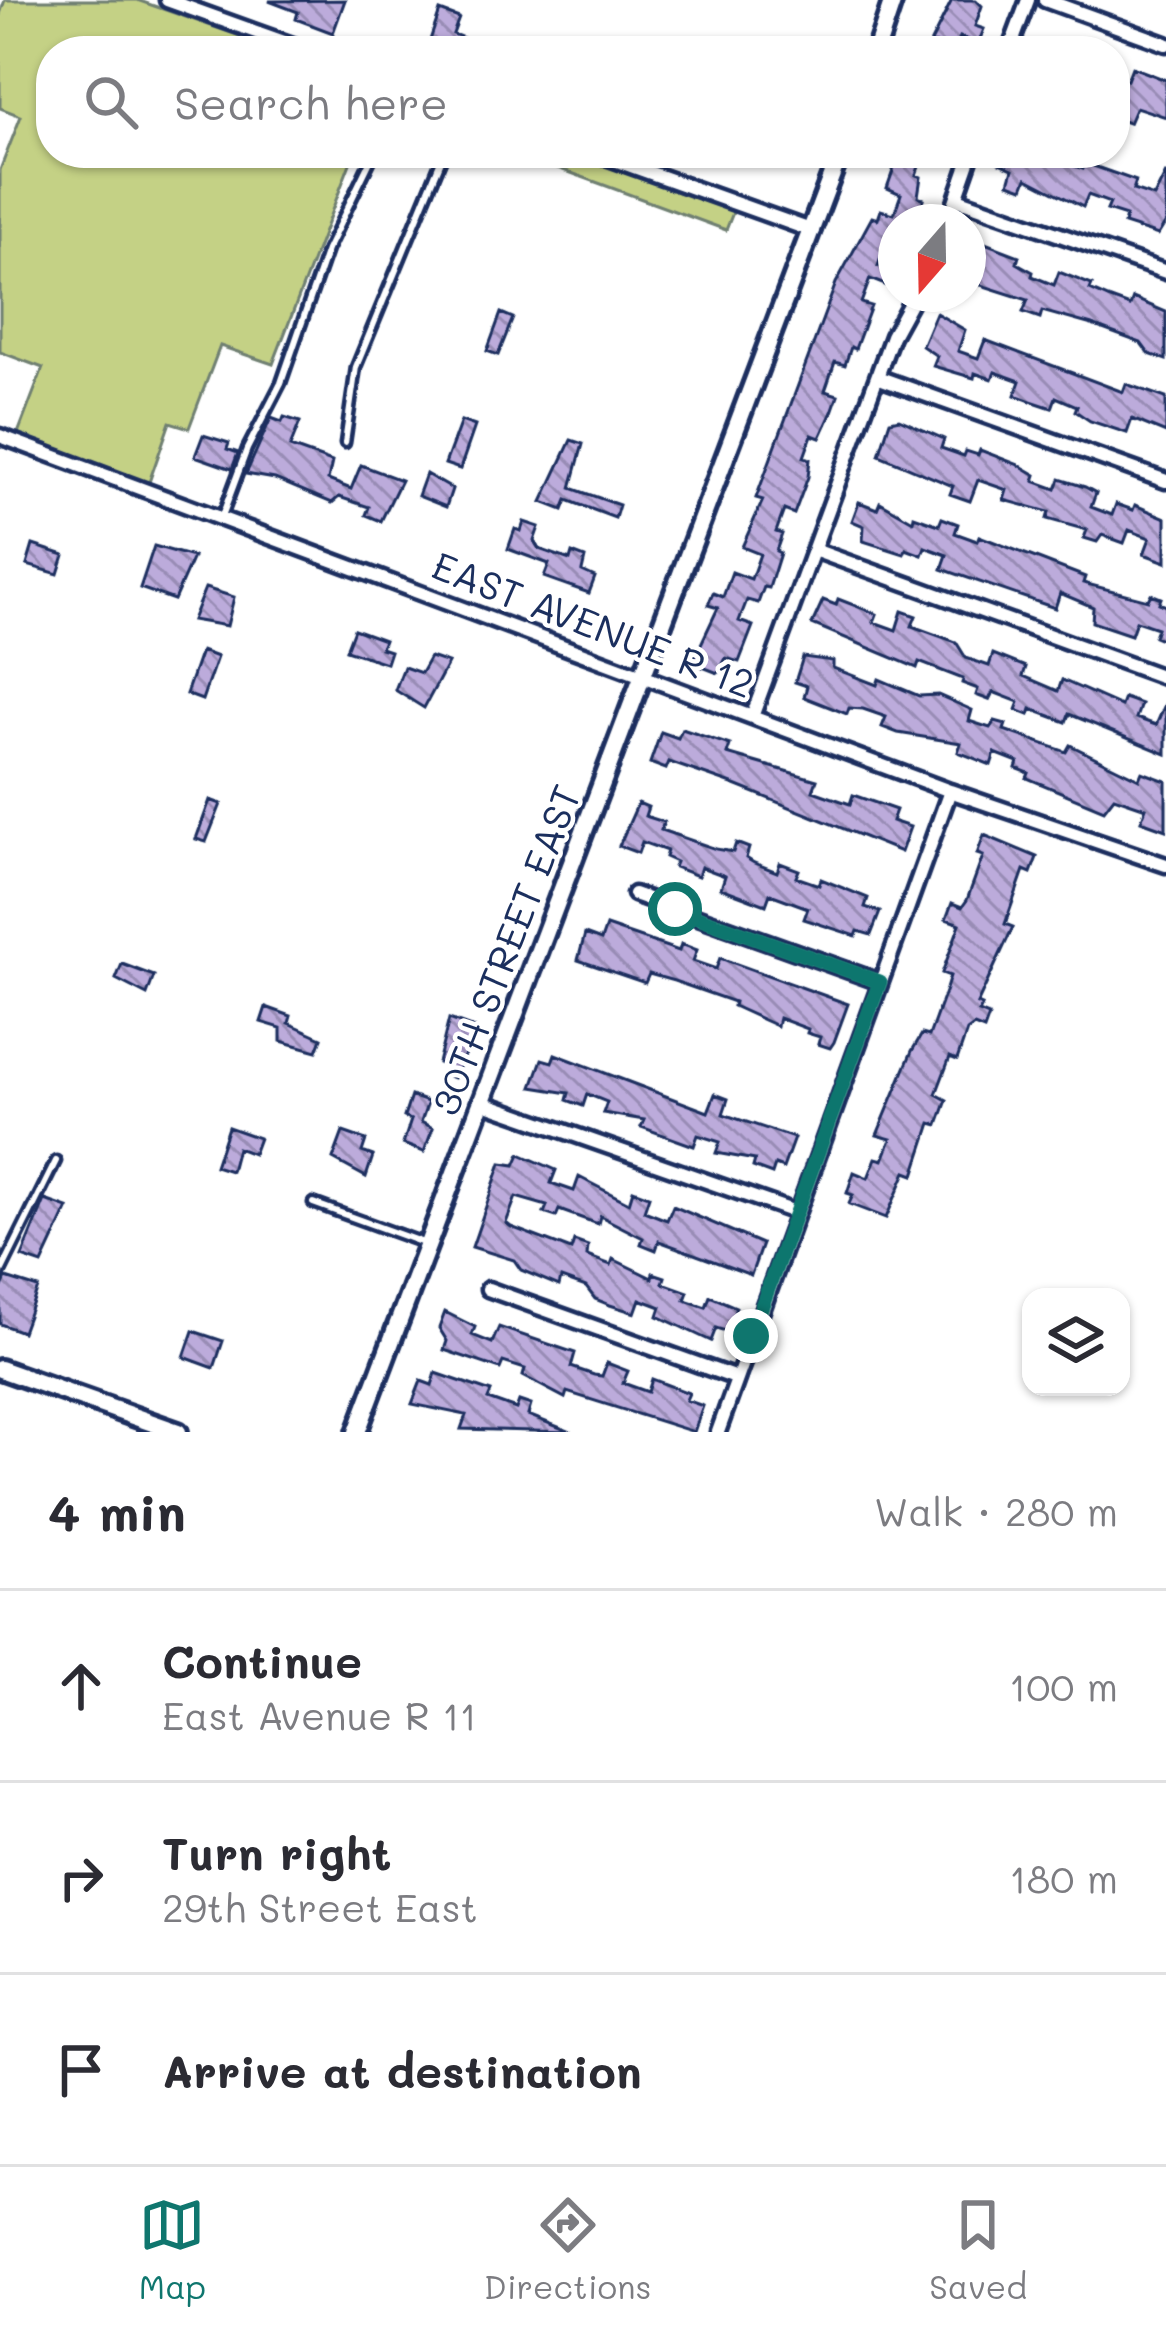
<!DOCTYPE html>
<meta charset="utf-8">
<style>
:root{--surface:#fff;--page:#f7f7f7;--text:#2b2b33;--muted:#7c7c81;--line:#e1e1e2;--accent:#0f766e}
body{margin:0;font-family:Mali,sans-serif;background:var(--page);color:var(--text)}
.controls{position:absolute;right:36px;bottom:36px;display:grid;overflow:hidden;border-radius:24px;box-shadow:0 3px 9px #0004}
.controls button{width:108px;height:108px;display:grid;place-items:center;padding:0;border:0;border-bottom:3px solid var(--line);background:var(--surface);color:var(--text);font:60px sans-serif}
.compass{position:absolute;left:878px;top:204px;width:108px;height:108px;border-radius:50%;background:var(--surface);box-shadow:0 3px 9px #0004;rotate:200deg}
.stop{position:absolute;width:36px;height:36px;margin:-27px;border:9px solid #0f766e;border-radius:50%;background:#fff}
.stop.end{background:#0f766e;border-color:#fff;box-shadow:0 3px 12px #0008}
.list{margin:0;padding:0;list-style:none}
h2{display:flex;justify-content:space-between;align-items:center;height:156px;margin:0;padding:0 48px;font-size:51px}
h2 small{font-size:39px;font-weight:400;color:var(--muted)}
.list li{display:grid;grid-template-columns:78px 1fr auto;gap:36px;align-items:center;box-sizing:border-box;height:192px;padding:0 48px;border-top:3px solid var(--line)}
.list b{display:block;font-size:45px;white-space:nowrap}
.list p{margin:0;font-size:39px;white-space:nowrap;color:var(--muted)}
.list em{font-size:39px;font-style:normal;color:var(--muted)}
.icon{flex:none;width:66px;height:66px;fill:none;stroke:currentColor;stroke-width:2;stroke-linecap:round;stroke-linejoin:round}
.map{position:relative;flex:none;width:1166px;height:1432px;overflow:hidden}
.search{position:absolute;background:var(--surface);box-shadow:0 3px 9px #0004;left:36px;right:36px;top:36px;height:132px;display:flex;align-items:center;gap:30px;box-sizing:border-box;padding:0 42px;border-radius:48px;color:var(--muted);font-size:45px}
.sheet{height:732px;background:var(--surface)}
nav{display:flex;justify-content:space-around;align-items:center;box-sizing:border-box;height:168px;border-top:3px solid var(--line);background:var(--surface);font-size:33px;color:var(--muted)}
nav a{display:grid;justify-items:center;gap:6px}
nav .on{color:var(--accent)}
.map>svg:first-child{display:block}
.green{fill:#c4d185;stroke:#708072;stroke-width:3}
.building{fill:url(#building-back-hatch);stroke:#1b2f5e;stroke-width:3}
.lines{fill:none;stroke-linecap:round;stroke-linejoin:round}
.lane-casing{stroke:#1b2f5e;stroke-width:15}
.street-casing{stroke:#1b2f5e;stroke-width:21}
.secondary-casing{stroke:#1b2f5e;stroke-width:26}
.lane{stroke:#fff;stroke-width:6}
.street{stroke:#fff;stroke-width:12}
.secondary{stroke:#fff;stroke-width:16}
.route{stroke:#0f766e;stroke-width:15}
.labels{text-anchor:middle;stroke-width:9;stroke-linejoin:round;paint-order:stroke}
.street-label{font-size:39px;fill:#1b2f5e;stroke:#fff}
</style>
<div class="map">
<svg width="1166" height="1432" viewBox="0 0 1166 1432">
<defs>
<pattern id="building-back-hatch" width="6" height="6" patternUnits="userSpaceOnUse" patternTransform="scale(3)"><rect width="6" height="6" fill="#bcabdb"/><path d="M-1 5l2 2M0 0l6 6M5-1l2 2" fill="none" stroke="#988cb5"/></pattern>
</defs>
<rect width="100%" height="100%" fill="#fff"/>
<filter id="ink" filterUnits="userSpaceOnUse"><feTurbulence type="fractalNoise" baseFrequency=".00833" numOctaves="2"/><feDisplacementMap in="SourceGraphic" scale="24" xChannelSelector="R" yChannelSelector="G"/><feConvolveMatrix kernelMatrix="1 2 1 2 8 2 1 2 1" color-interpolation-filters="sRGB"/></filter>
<g filter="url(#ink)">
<path class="green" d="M5,0H137L283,51H51V153H354L273,364L220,346L189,428L170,422L148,485L17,436L43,368L0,352V170L21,116L0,108V14Z
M517,153H572L734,210L726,230Z"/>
<path class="building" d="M345,0L333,33L296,19L298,12L269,1Z
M952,0H976L982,6L975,26L984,29L978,44L960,37L955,51L931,42Z
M440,11L459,18L453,34L496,51L428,46Z
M1132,67L1166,80V117L1136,107L1129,123L1115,118V76L1127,80Z
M875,153H924L916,175L921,177L918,196L924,199L914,222H896V247L886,243L878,266L891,270L885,285L870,279L861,303L871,306L855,349L851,347L845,365L835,362L825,391L838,395L832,412L820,438L812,435L804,457L810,459L808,477L794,514L784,510L776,532L782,534L776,551L780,553L769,588L764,587L758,603L747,600L739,621L753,626L739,662L726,658L718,673L692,663L718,608L708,605L713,593L723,597L732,572L751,579L760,554L742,547L763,500L756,498L836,283L872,217L878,219L881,210L894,214L901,194L887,188L896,162Z
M1002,153H1039L1083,169L1085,163L1136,181L1133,190L1154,197L1166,173V222L1158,235L1124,224L1126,216L1107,210L1110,203L1088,195L1083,207L1027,178L1023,188L1009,183L1013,169L999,163Z
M985,243L1019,256L1017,263L1033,272L1032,276L1054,285L1059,272L1092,285L1090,290L1108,298L1130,306L1133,298L1166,312V360L1149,354L1141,343L1092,325L1042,311L1040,318L1023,312L1028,300L968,281V255L980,257Z
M501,313L513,318L498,355L487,351Z
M936,313L965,330L958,351L978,358L985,340L1123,392L1126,384L1166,398V433L1132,419L1127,433L1090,421L1075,411L1077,406L1056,397L1052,408L1031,401L1015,395L1020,381L995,372L992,379L975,373L974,378L933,366L937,356L922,346Z
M284,417L300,422L290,447L332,462L328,480L351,489L361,465L401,480L381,521L366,515L369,507L339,497L332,503L275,479L246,474L271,418L282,422Z
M899,419L944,439L941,448L964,456L966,451L978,455L980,450L1019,465L1036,475L1034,481L1056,489L1060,479L1085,487L1096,493L1091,507L1112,515L1116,504L1133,510L1135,505L1166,518V562L1144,554L1150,538L1129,530L1124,543L1102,535L1097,542L1084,538L1087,530L1047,519L1049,512L1004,500L1007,490L978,480L970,501L950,494L953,486L879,455L890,421Z
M461,421L475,426L460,469L445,464Z
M203,435L229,443L227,449L238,453L232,469L195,456Z
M571,440L583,444L571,488L619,505L615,518L567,500L563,510L542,502Z
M426,474L452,489L446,507L418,496Z
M859,502L877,509L880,502L913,521L914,516L939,525L942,518L958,524L955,533L977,541L979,536L1085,577L1083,583L1148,600L1151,594L1161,598L1159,603L1166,606V641L1154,636L1157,628L1136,621L1131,635L1092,622L1093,607L1060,593L1055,608L942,569L947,555L925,547L922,555L906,549L904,554L863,541L864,526L852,521Z
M524,522L539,527L534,541L539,549L570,560L572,553L585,558L582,571L595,577L589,593L544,577L549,564L508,549L515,529L521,531Z
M33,545L64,555L58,574L27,565Z
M154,546L193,557L174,600L140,588Z
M205,588L234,597L227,626L192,620Z
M838,599L877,614L874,622L896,630L902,611L916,616L912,626L956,642L966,658L989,666L993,654L1026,667L1023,676L1058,691L1062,680L1121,706L1124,698L1141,704L1136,718L1156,725L1166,702V754L1069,714L1066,722L1031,709L1029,715L1016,710L1019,702L993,692L989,700L976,695L978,689L962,683L963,679L919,662L917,668L812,624L823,600L836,605Z
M354,629L384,640L381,648L390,651L386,663L346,650Z
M201,651L217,657L202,700L186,694Z
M430,657L448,663L424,708L395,690L404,667L421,673Z
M803,657L833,661V668L877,685L879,679L919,696L938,695L972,710L969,721L990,728L995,721L1006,724L1004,730L1066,752L1070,745L1139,779L1142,772L1166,781V830L1141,821L1146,808L1114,797L1104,810L1027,778L1029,773L1016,768L1018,762L995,753L991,765L958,752L961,743L898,733L882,727L886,717L863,709L849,708L847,714L804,697L807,686L795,682Z
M682,729L730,745L727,754L817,780L813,791L850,804L853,795L896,810L892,821L910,827L901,852L735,785L669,762L666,769L650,763L661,732L678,738Z
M210,800L221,804L206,842L196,839Z
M638,803L648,807L645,816L664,822L661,830L716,849L733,852L736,843L749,848L746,858L754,863L777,872L780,863L799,870L796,877L819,885L821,879L868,898L865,907L880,912L871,935L858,931L856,936L804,919L808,908L770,894L766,905L721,888L725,876L701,867L698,876L674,867L676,862L665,857L667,851L642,842L638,853L619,846Z
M984,835L1037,857L1031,873L1024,870L1005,924L1013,927L977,1004L982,1006L979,1012L989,1016L984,1030L974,1026L967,1031L957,1060L950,1057L936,1094L947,1100L938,1125L931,1123L914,1175L906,1172L886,1218L849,1204L853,1195L847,1193L854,1172L868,1178L876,1158L883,1160L891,1139L877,1135L912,1051L922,1034L929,1036L946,989L950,976L942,973L960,924L946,919L952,903L962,907L967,900L983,856L977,854Z
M606,926L679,951L681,944L697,950L693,961L716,969L720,958L848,1004L834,1042L830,1048L818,1044L820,1037L807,1033L808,1029L779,1018L777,1026L733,1006L734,1002L674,981L649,974L645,983L578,960L585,934L601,940Z
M122,964L154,976L147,995L116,979Z
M266,1007L291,1016L289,1023L322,1038L317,1051L281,1041V1028L261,1022Z
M449,1019L477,1029L454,1078L443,1074L446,1066L438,1063Z
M555,1054L708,1112L715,1094L728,1099L723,1114L794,1138L783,1168L775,1165L772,1174L753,1167L755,1160L716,1153L720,1142L698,1135L694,1146L641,1127L644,1120L603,1113L607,1102L587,1094L583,1106L567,1100L569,1093L532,1087L542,1059L552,1062Z
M411,1096L428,1102L421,1122L433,1128L424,1152L403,1144L411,1120L404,1117Z
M228,1127L259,1138L253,1154L237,1148L231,1171L215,1166Z
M343,1132L366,1140L362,1152L373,1156L366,1177L333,1159Z
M520,1154L556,1170L551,1183L574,1191L579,1177L629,1203L633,1190L649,1196L644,1211L667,1220L673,1206L762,1244L751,1275L659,1241L656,1250L641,1244L643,1238L600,1216L598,1224L559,1210L556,1217L544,1213L547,1206L516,1197L506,1223L511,1227L571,1250L574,1241L588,1246L587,1256L611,1265L613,1259L652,1278L653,1273L665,1277L663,1283L688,1292L685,1300L706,1307L710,1296L736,1307L729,1332L716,1328L711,1341L658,1316L661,1307L640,1299L635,1313L610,1305L595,1299L586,1287L561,1278L559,1286L521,1270L514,1260L472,1247L501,1163L515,1165Z
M45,1200L68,1208L42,1264L22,1257Z
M6,1278L38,1288L22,1332L0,1324V1291Z
M445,1312L475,1327L472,1335L492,1343L499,1327L575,1353L571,1367L594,1375L602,1376L607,1363L628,1371L623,1383L648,1392L652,1379L689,1393L686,1400L703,1406L694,1432L567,1392L565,1398L523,1376L525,1369L503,1362L500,1369L444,1350L447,1341L439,1328Z
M193,1331L223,1341L214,1368L184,1357Z
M436,1373L491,1392L488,1399L516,1409L519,1401L531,1405L528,1415L571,1432L461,1429L466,1415L412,1404L421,1381L432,1385Z"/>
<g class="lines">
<defs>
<path id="lane" d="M345,443L356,367L444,153
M221,519L247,449L281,383L327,250L374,153
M313,1203L426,1244
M0,1274L56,1161"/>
<path id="street" d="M167,0L309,51
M1045,0L1166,44
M1009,51L1028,0
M595,153L813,231
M957,199L1166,272
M948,222L972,153
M877,377L1166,481
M0,436L950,791L1166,865
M814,550L1166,678
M752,717L892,336L915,294
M634,894L880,982
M484,1103L795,1212
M488,1289L736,1378
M718,1432L950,791"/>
<path id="secondary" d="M876,51L893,0
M0,1369L178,1432
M357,1432L840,153"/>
</defs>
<use href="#lane" class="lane-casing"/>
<use href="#street" class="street-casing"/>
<use href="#secondary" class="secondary-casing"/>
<use href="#lane" class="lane"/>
<use href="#street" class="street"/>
<use href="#secondary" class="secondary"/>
</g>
</g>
<g class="lines" filter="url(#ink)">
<path class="route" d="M675,909L880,982L751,1336"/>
</g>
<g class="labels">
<g class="street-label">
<text transform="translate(593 625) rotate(21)" y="14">EAST AVENUE R 12</text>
<text transform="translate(506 950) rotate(-69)" y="14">30TH STREET EAST</text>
</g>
</g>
</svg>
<div class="controls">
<button><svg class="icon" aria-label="layers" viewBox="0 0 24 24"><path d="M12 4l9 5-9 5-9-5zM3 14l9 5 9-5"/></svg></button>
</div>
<svg class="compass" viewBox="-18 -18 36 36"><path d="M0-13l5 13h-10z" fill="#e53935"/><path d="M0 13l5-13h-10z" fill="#7c7c81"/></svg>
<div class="stop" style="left:675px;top:909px"></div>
<div class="stop end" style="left:751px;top:1336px"></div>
<div class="search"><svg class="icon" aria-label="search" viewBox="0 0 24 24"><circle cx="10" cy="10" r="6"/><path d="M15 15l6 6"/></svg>Search here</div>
</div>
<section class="sheet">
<h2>4 min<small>Walk · 280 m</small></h2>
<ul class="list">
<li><svg class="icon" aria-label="ahead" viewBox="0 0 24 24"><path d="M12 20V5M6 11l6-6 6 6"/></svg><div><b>Continue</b><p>East Avenue R 11</p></div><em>100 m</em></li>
<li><svg class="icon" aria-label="right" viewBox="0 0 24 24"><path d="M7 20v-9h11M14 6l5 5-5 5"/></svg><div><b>Turn right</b><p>29th Street East</p></div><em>180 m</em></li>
<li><svg class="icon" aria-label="arrive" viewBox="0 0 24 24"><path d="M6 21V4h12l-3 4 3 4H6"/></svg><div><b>Arrive at destination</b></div></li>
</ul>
</section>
<nav>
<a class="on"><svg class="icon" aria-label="map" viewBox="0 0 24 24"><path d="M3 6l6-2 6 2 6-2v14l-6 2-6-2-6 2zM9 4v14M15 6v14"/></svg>Map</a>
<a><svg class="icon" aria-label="directions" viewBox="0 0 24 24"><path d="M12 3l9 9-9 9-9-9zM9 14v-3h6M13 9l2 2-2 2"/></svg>Directions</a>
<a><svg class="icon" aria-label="saved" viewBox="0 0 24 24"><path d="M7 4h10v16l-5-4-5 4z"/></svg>Saved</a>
</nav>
